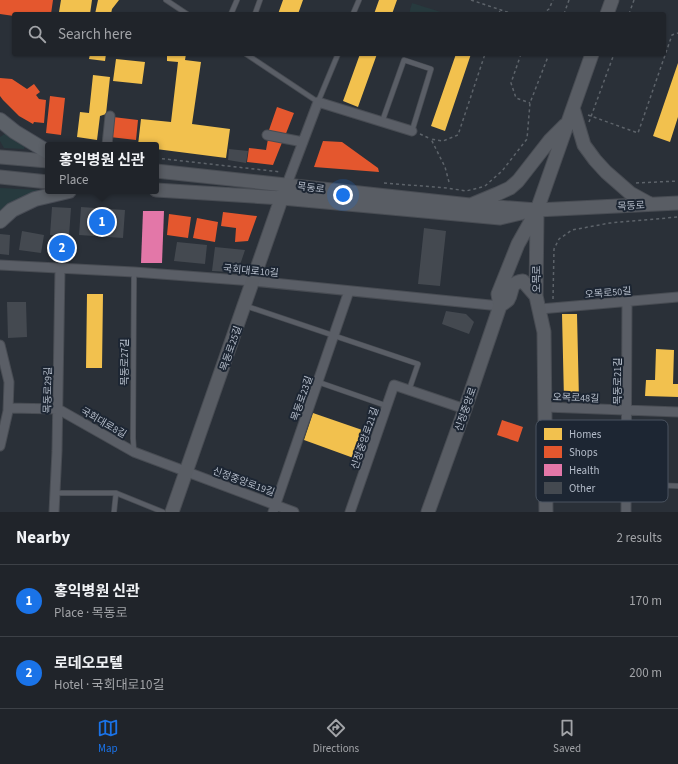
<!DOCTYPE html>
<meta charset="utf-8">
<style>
:root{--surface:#20242a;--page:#2d3036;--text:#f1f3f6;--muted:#a2a4a8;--line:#3d4147;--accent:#1a73e8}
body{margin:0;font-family:"Source Sans 3","Noto Sans KR",sans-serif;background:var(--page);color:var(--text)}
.you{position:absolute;left:343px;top:195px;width:14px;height:14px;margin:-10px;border:3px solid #fff;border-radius:50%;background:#1a73e8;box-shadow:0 0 0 6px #1a73e833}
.badge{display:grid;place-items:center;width:26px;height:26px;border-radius:50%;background:var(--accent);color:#fff;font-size:13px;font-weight:700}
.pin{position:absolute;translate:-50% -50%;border:2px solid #fff;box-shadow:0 1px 4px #0006}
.popup{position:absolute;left:45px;top:142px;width:114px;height:52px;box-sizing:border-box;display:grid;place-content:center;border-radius:4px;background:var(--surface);filter:drop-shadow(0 1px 3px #0005);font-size:13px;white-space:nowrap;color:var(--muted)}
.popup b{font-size:15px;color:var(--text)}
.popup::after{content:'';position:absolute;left:50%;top:100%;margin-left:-8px;border:8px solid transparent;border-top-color:var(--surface)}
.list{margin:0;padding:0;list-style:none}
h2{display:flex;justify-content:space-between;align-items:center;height:52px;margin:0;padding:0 16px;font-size:17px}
h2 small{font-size:13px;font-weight:400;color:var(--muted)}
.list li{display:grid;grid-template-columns:26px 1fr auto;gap:12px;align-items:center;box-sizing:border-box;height:72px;padding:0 16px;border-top:1px solid var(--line)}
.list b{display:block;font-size:15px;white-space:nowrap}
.list p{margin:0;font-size:13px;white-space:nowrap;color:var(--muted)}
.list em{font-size:13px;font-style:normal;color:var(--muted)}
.icon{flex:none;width:22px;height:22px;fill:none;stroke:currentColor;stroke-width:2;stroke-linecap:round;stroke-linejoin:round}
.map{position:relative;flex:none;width:678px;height:512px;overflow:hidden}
.search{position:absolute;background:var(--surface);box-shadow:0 1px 3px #0004;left:12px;right:12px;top:12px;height:44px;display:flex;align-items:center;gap:10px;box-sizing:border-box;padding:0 14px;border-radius:4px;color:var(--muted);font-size:15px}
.sheet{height:196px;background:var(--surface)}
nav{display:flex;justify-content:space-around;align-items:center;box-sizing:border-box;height:56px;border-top:1px solid var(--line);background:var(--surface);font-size:11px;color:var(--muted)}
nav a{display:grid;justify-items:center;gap:2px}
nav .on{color:var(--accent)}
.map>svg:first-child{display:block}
.green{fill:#273a3e}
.homes{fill:#f2c14e}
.shops{fill:#e4572e}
.health{fill:#e377a8}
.building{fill:#444950}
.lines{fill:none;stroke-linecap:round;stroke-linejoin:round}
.lane-casing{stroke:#484c53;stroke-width:6}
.street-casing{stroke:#484c53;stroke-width:11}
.secondary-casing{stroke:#484c53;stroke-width:15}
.primary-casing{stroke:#484c55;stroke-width:16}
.path{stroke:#5d636a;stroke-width:1.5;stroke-dasharray:3 3;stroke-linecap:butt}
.lane{stroke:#5a5e66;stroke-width:4.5}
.street{stroke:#5a5e66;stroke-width:9}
.secondary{stroke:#595d64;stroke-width:13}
.primary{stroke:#5c6168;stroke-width:14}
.labels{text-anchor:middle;stroke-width:4;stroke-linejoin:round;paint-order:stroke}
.street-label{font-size:10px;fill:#b4bcc9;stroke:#1d2633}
.key{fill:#1d2633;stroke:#4a5360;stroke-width:1}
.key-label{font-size:11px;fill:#b4bcc9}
</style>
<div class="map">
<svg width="678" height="512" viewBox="0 0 678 512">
<rect width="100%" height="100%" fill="#2a3038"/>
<path class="green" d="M412,3L447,14H409Z
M6,133L25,146L24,149L4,148L0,141V137Z
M0,188L38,190V193L0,215Z"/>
<path class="homes" d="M61,0H92L90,14L59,12Z
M98,0H119L112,9L111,14H95Z
M283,0H303L298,14H278Z
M379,0H397L392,14H374Z
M90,54H106L105,61L89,59Z
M167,54H186L185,60L201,62L192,124L230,129L226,158L156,149V145H138L141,119L171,122L178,62L167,61Z
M360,54H377L358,107L343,101Z
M456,54H471L445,131L431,126Z
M116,59L145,62L142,84L113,81Z
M678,63V117L670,142L653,136Z
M93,75L110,77L106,114L100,116L97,140L77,137L80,112L89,113Z
M87,294H103L102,368H86Z
M562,314H577L579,400H564Z
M656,349L674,350L673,384H678V397L645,396L646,380H655Z
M313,413L368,432L359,460L304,440Z"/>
<path class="shops" d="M0,0H53L51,14H14V16L0,14Z
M0,78L12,79L27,89L34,84L40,92L36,95L39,99L46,100L44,123L34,122L33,124L19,116L3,100L0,96Z
M50,96L65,98L61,135L46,133Z
M277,107L294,113L285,136L269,130Z
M113,117L138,120L136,140L110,137Z
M268,139L283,140L273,165L247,162L249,148L266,150Z
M323,141L342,142L378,168L379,172L314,167Z
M223,212L257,216L248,241L235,242L236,228L221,226Z
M169,214L191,217L188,238L167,235Z
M197,218L218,222L215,242L193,238Z
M502,420L523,427L518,442L497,435Z"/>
<path class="health" d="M143,211H164L162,263H141Z"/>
<path class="building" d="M229,149L248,151L246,163L228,160Z
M52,207L71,208L69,236L50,235Z
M81,207L125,210L123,238L79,235Z
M424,228L446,231L440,286L418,284Z
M22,231L44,235L41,253L19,250Z
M0,234L10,235L9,255L0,254V246H7H0Z
M177,242L207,245L205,264L174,261Z
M215,247L245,250L239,268L231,272L212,271Z
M7,302H26L27,337L8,338Z
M446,311L466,314L474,322L469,334L442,324Z"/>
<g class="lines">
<defs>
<path id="lane" d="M166,0L187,14
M231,14L237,0
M255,14L260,0
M353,14L359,0
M246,54L318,102L338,54
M382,122L404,60L431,69L412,131
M134,272L133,438L134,452
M246,306L418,364L409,390
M318,382L387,406
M627,484L678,486
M55,493H116L163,512
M114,512L116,493"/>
<path id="street" d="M267,135L303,142
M107,145L110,116
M287,184L318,102L412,131
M0,265L134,272L253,281L500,306
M540,309L678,297
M0,345L9,382L8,411L0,446
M545,407L678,412
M8,408L58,409L134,452L294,512
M54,512L57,451L60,268
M273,512L349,291
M350,512L394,385L465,409
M626,512L627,301"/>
<path id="secondary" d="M607,14L612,0
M573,108L584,145L595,160L606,172L630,193L650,204
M0,157L48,161
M156,171L470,205L537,210L678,203
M0,177L48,182
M156,190L282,198L500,218L521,213
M473,204L497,194L510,188L518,181L550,140L565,125
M500,306C502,304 506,302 508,300C514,291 508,283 523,281L536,296
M172,512L284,191
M428,512L465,409L500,306L498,294L518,244L536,212
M546,512L544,332L536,296L537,210L592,54"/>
<path id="primary" d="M0,120L15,132L48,152
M0,221L12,210L35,199L69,191"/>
</defs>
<use href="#lane" class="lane-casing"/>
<use href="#street" class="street-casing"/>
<use href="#secondary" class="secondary-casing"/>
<use href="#primary" class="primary-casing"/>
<path class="path" d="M471,0L513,14
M499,14L500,10
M542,14L549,9L553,0
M564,14L569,0
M629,14L634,0
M521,54L511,83L516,98L530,103
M588,115L638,133L672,35L678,33
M589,122L614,54
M420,134L431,139
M56,143L68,145
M156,158L281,172
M449,182L445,167L431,139L443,141L458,135L485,54
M384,183L447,188L466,191L482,187
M636,183L678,181
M485,186L502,171L527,139L530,103L549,54
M553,299L554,249L559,239L572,230L610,223L678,217"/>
<use href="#lane" class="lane"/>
<use href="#street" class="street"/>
<use href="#secondary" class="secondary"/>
<use href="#primary" class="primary"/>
</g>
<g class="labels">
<g class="street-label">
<text transform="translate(311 187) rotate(7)" y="4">목동로</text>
<text transform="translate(631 205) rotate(-3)" y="4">목동로</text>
<text transform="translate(251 270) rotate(5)" y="4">국회대로10길</text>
<text transform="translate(536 279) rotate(-90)" y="4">오목로</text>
<text transform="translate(608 292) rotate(-5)" y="4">오목로50길</text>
<text transform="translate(230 348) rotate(-71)" y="4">목동로25길</text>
<text transform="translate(124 362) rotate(-90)" y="4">목동로27길</text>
<text transform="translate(617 381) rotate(-90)" y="4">목동로21길</text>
<text transform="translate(47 390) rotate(-89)" y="4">목동로29길</text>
<text transform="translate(576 397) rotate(2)" y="4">오목로48길</text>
<text transform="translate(301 398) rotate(-71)" y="4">목동로23길</text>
<text transform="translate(465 409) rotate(-71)" y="4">신정중앙로</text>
<text transform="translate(104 422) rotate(30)" y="4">국회대로8길</text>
<text transform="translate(364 438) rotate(-71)" y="4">신정중앙로21길</text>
<text transform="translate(244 481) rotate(20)" y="4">신정중앙로19길</text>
</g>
</g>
<rect x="536" y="420" width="132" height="82" rx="6" class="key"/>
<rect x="544" y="428" width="18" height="12" fill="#f2c14e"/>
<rect x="544" y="446" width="18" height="12" fill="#e4572e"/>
<rect x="544" y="464" width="18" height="12" fill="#e377a8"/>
<rect x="544" y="482" width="18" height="12" fill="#444950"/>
<g class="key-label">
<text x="569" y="438">Homes</text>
<text x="569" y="456">Shops</text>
<text x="569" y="474">Health</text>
<text x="569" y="492">Other</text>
</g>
</svg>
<div class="you"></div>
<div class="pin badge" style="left:102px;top:222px">1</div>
<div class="popup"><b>홍익병원 신관</b>Place</div>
<div class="pin badge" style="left:62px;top:248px">2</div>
<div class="search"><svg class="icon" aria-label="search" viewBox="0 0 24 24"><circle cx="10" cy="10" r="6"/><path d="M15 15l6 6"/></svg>Search here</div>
</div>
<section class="sheet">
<h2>Nearby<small>2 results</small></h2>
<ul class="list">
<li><span class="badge">1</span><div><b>홍익병원 신관</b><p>Place · 목동로</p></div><em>170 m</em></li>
<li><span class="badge">2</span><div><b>로데오모텔</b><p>Hotel · 국회대로10길</p></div><em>200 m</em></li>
</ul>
</section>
<nav>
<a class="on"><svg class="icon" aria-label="map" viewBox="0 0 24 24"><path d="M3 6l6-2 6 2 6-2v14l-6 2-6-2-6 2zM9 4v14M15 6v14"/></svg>Map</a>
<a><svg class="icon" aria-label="directions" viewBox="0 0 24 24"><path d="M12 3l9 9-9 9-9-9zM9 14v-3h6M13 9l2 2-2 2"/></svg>Directions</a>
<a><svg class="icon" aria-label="saved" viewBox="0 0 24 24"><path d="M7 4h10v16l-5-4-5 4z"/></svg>Saved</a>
</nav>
